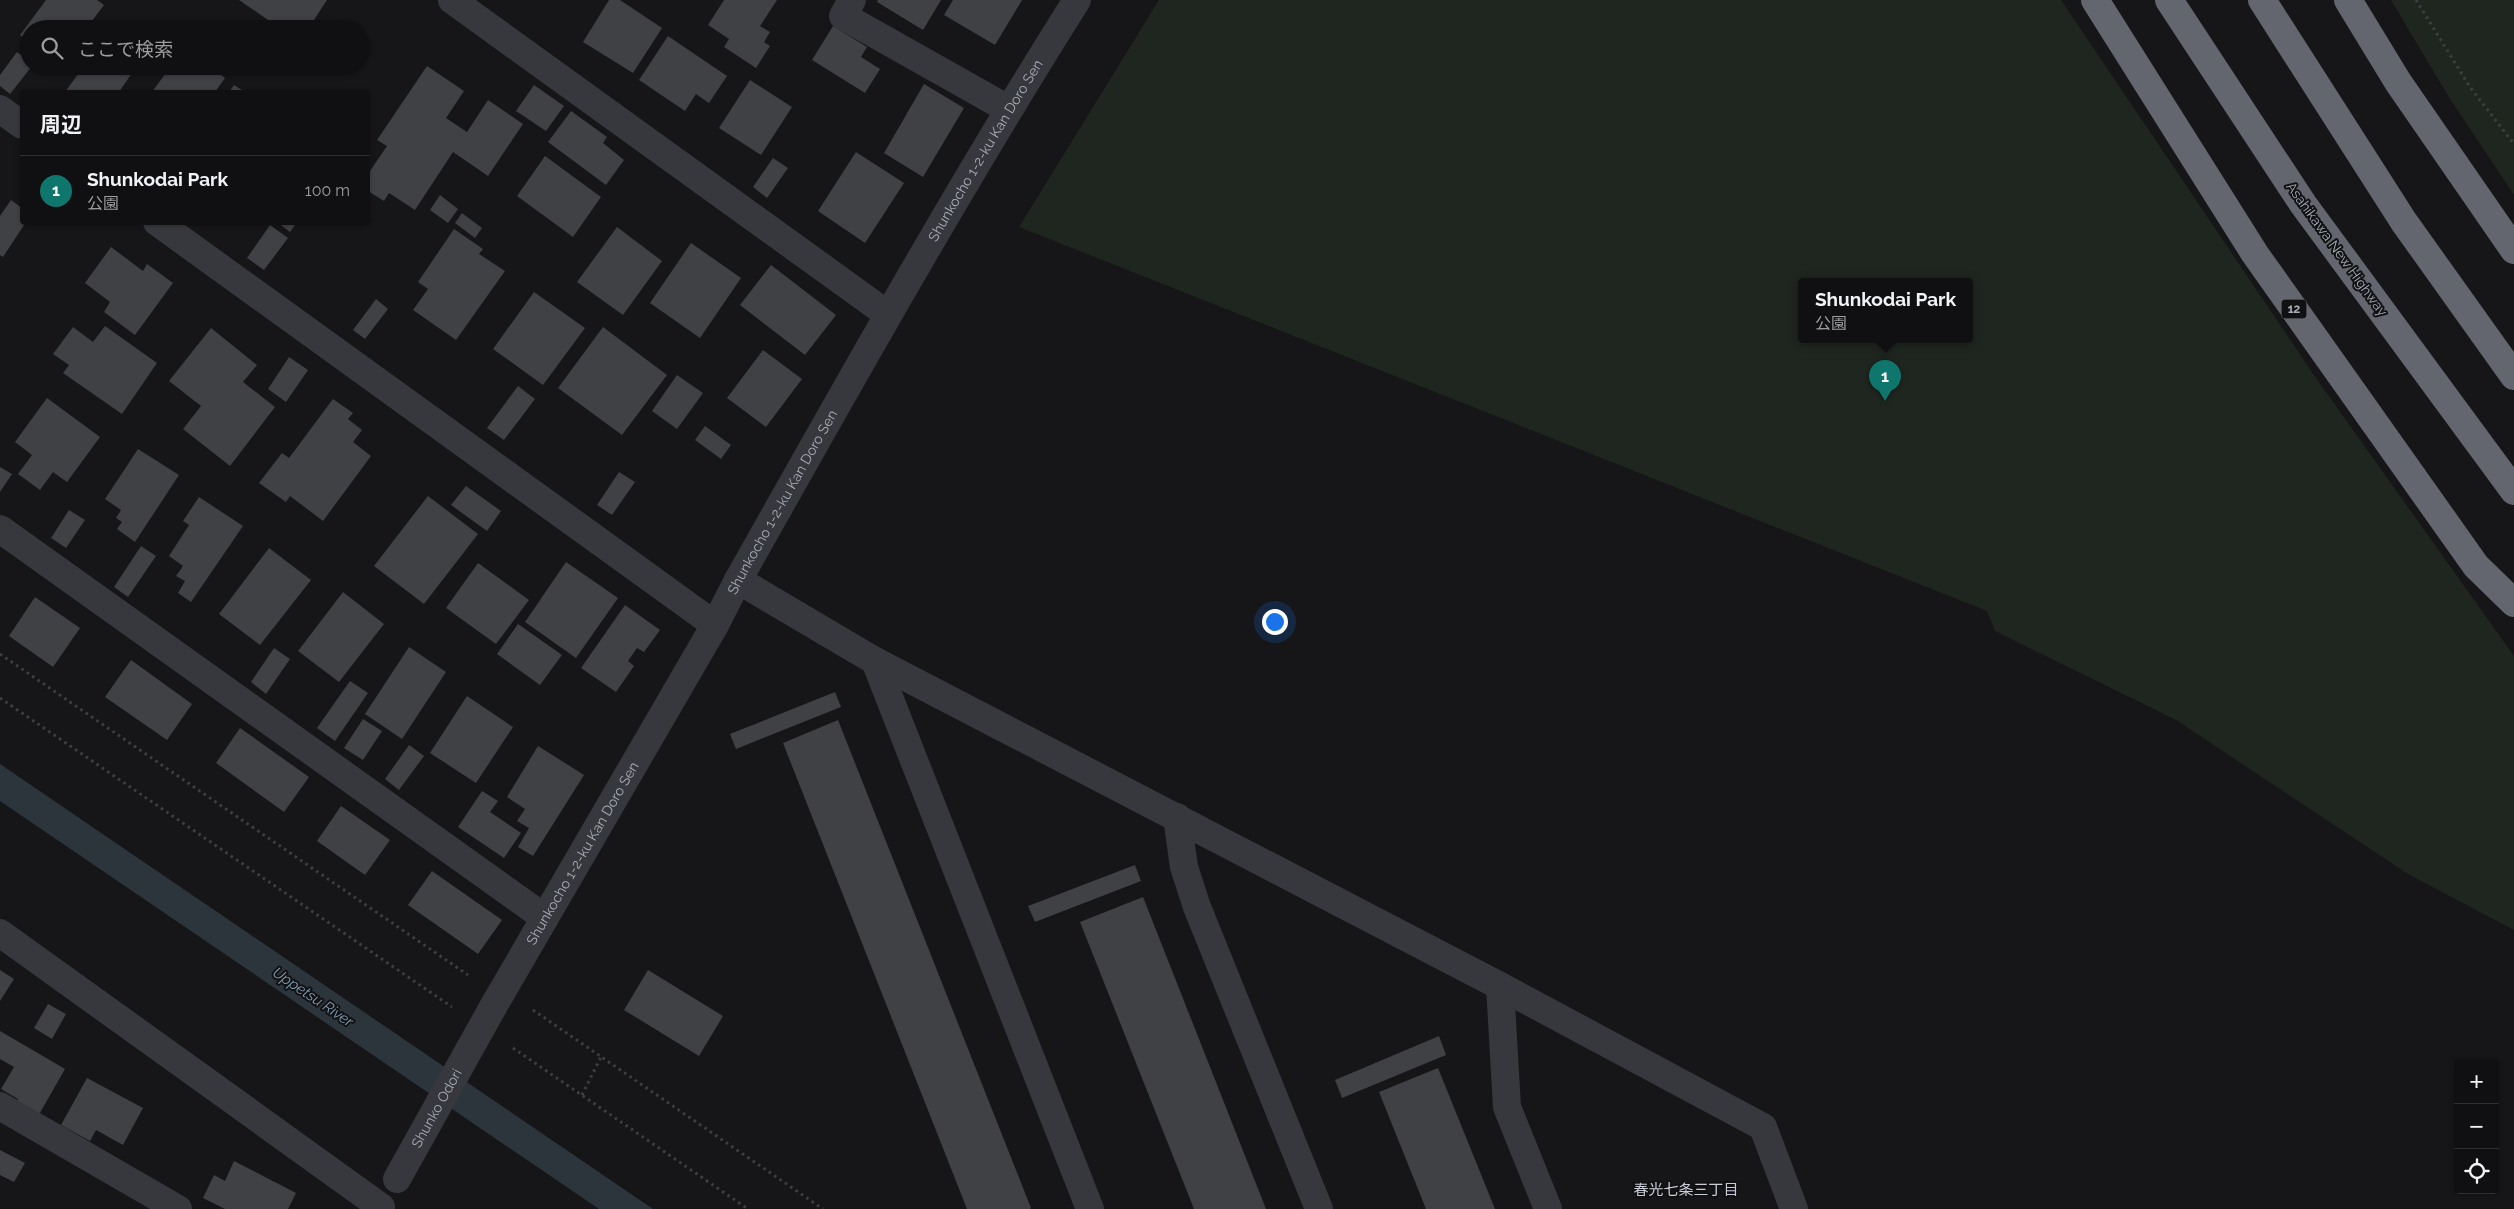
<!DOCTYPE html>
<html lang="ja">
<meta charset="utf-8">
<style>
:root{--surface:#101012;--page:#19191b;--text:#f1f3f6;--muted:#9c9d9f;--line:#303032;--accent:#0f766e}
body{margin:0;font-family:Raleway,"Noto Sans JP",sans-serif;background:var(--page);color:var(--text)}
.controls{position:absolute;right:15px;bottom:15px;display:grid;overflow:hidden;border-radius:5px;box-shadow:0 1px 4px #0004}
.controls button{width:45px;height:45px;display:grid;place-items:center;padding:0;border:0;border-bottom:1px solid var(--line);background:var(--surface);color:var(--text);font:25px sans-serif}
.you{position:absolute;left:1274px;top:621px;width:18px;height:18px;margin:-12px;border:4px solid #fff;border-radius:50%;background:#1a73e8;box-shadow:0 0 0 8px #1a73e833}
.badge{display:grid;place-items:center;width:32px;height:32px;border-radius:50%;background:var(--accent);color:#fff;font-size:16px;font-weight:700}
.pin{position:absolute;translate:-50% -41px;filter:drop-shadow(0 1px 2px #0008)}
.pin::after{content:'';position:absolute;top:26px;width:18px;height:15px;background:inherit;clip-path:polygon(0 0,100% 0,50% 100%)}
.popup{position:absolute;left:1798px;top:278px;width:175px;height:65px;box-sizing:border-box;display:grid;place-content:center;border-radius:5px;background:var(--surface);filter:drop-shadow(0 1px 4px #0005);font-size:16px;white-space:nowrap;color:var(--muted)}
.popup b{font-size:19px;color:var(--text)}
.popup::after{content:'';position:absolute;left:50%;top:100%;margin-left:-10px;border:10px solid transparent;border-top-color:var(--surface)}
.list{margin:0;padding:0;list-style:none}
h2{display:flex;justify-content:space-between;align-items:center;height:65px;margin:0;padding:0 20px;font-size:21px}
h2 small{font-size:16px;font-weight:400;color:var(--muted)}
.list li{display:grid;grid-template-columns:32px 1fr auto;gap:15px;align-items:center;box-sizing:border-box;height:70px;padding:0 20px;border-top:1px solid var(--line)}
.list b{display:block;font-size:19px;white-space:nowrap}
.list p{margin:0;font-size:16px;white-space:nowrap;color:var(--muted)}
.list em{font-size:16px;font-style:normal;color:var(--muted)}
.icon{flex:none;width:28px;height:28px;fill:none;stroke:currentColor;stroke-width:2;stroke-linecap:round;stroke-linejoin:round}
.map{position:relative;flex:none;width:2514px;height:1209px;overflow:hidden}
.search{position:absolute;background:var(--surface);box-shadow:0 1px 4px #0004;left:20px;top:20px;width:350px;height:55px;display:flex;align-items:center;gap:12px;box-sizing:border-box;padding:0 18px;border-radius:28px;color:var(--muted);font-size:19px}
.panel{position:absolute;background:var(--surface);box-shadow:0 1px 4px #0004;left:20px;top:90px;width:350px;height:135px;border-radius:5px}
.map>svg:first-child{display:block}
.green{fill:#1e261f;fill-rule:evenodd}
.water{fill:#2c353c}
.building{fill:#404145}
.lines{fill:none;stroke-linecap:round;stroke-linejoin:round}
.path{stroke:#3d3f44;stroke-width:3;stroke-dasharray:2.5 4;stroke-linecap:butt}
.minor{stroke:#37383d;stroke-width:28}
.highway{stroke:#63666e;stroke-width:28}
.minor-bridge{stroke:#37383d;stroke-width:28}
.labels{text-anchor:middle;stroke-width:4;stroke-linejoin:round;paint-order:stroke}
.shield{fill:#111113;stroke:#7b7e86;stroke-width:1}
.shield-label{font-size:12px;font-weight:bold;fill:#a8adb8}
.street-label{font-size:14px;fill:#a8adb8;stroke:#111113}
.water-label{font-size:15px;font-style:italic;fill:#7f9bb3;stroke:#111113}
.neighbourhood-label{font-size:15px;fill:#c9ccd4;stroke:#111113}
</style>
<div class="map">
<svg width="2514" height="1209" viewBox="0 0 2514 1209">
<rect width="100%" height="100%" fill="#161618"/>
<path class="green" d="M1159,0H2061L2316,378L2514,656V930L2408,874L2176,720L1995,631L1987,611L1019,227ZM1801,282H1969V340H1801Z
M2391,0H2514V195L2450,99Z"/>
<path class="water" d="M0,764L653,1209H599L0,801Z"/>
<path class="building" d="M46,0H97L104,5L86,29H29V42L20,35Z
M239,0H327L308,29H281Z
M609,0H620L662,28L633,73L583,42Z
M724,0H777L760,26L770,32L764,42L770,46L756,68L724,47L729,39L708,25Z
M878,0H941L923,30L877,2Z
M953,0H1022L995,45L944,15Z
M833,26L867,47L861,57L880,69L865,93L812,60Z
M668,36L727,76L709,103L696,94L685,111L639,80Z
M17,52L29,61V66H32L10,94L0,86V75Z
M84,66H123L132,73L119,92H65Z
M171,66H209L225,78L215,92H152Z
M427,66L464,91L446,118L467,132L488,100L523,124L488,176L453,152L415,210L389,193L384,201L368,191V174L387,146L377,140Z
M750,80L792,107L761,155L719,128Z
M924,84L964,108L923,177L884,153Z
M234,85L245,92H229Z
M534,85L564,106L546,131L516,111Z
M571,111L607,137L603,143L624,160L606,185L548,142Z
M856,152L904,183L865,243L818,211Z
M545,156L601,197L573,237L517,196Z
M773,158L788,168L767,198L753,187Z
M440,195L458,209L448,223L430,210Z
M11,200L22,208V222H26L3,257L0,255V216Z
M462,213L482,228L475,238L455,223Z
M277,222H297L290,232Z
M270,225L288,238L264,270L247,258Z
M617,227L662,261L623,315L577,282Z
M454,229L483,249L479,254L505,271L456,340L413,310L428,289L418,282Z
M691,243L741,278L700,338L650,303Z
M111,247L143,271L147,264L173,283L135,335L104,312L110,302L85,283Z
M771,265L836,315L805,355L740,305Z
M534,292L585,328L543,385L493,349Z
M376,299L388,309L365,339L353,330Z
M105,326L157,363L122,414L63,373L69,365L53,354L73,327L93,342Z
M603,327L667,375L622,435L558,388Z
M211,328L257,365L243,382L275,407L230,466L183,429L201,406L169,381Z
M763,350L802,379L766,427L727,398Z
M289,357L308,370L286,402L268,389Z
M677,375L703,393L677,429L652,411Z
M518,386L535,399L504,440L487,428Z
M47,398L100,437L67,482L53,472L40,490L18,474L32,455L15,442Z
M333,399L353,413L348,419L362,430L353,442L371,456L323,521L290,496L286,502L259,483L282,453L289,458Z
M705,426L731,445L721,459L695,440Z
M138,449L179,475L135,542L117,529L122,522L116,518L121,510L105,499Z
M0,467L12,474L0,492Z
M619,472L635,482L612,515L597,505Z
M466,486L501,511L487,531L451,505Z
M428,496L478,534L424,604L374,566Z
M199,497L243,526L191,602L178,593L185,581L176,576L183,566L169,556L189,525L183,521Z
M69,510L85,520L66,548L51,538Z
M141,546L156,556L128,597L114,587Z
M269,548L311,580L260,645L219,614Z
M566,562L618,598L576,658L525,622Z
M478,563L529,600L496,644L446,608Z
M343,592L384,624L339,682L298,651Z
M35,597L80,628L53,667L9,636Z
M625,605L660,630L644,652L637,648L628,661L634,666L616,692L581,668Z
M518,624L562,655L540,685L497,654Z
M409,647L446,672L402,739L365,714Z
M274,648L290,659L266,694L251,682Z
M131,660L192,704L167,740L105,697Z
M350,681L368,693L335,741L317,728Z
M835,692L841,707L736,749L730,734Z
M467,696L513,727L476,783L430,753Z
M363,719L382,731L363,760L344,748Z
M838,720L1031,1208L1030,1209H967L783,743Z
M240,728L309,777L284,812L216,763Z
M409,745L424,756L399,790L385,779Z
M538,746L584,775L533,856L518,847L529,828L517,821L525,809L507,797Z
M482,791L498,801L490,812L521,833L504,858L458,827Z
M341,806L390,840L365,875L317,841Z
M1135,865L1141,881L1035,922L1028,906Z
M432,871L502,920L478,954L408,905Z
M1143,897L1266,1209H1194L1080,922Z
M0,970L14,979L0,1001Z
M648,970L723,1016L699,1056L624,1010Z
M48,1004L66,1014L52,1039L34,1028Z
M0,1031L65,1069L37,1118L15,1104L18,1099L1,1089L14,1067L0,1059Z
M1439,1036L1446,1055L1342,1098L1335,1080Z
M1438,1068L1495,1209H1426L1379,1092Z
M87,1078L143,1108L123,1145L96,1130L90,1141L61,1125Z
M0,1150L25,1163L14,1182L0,1175Z
M234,1161L296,1193L288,1209H225L203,1198L214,1175L225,1181Z"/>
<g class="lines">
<path class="path" d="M2416,0L2470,87L2514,144
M0,654L468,975
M0,698L452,1007
M533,1010L823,1209
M513,1048L748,1209
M582,1095L601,1057"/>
<g class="minor">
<path d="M452,0L887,314"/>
<path d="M852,0L843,16L1008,109"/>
<path d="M0,109L22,125"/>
<path d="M157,222L715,625"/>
<path d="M0,529L545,918"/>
<path d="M738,580L875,661L1500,986L1763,1127L1794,1209"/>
<path d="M875,661L1090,1209"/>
<path d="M1177,817L1184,867L1197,907L1319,1209"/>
<path d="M0,933L381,1207"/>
<path d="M1500,986L1507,1107L1548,1209"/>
<path id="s1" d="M493,1007L715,625L738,580C848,385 957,190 1077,0"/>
<path d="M0,1106L178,1209"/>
</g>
<path class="highway" d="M2095,0L2255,254L2476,566L2514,603
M2169,0L2303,204L2514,491
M2262,0L2404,222L2514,376
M2348,0L2398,82L2514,250"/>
<path class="minor-bridge" id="s2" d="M397,1179L493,1007"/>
</g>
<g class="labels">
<rect class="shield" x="2281.5" y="299.5" width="25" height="19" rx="4"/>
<g class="shield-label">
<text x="2294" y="313">12</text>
</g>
<g class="street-label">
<text dy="5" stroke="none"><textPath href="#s1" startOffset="988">Shunkocho 1-2-ku Kan Doro Sen</textPath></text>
<text transform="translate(2337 249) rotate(54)" y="5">Asahikawa New Highway</text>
<text dy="5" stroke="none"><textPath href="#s1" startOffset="582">Shunkocho 1-2-ku Kan Doro Sen</textPath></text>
<text dy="5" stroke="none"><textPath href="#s1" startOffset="178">Shunkocho 1-2-ku Kan Doro Sen</textPath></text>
<text dy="5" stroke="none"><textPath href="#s2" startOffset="81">Shunko Odori</textPath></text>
</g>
<g class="water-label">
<text transform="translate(313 997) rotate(34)" y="5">Uppetsu River</text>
</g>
<g class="neighbourhood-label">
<text x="1686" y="1195">春光七条三丁目</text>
</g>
</g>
</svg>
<div class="controls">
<button>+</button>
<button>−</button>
<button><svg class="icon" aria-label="locate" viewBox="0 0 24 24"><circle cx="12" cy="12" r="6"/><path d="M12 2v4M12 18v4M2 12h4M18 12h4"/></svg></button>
</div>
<div class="you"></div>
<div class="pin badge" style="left:1885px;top:401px">1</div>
<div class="popup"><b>Shunkodai Park</b>公園</div>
<div class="search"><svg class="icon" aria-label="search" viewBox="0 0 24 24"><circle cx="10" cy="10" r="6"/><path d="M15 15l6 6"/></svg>ここで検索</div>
<section class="panel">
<h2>周辺<small></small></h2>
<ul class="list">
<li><span class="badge">1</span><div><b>Shunkodai Park</b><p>公園</p></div><em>100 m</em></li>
</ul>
</section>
</div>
